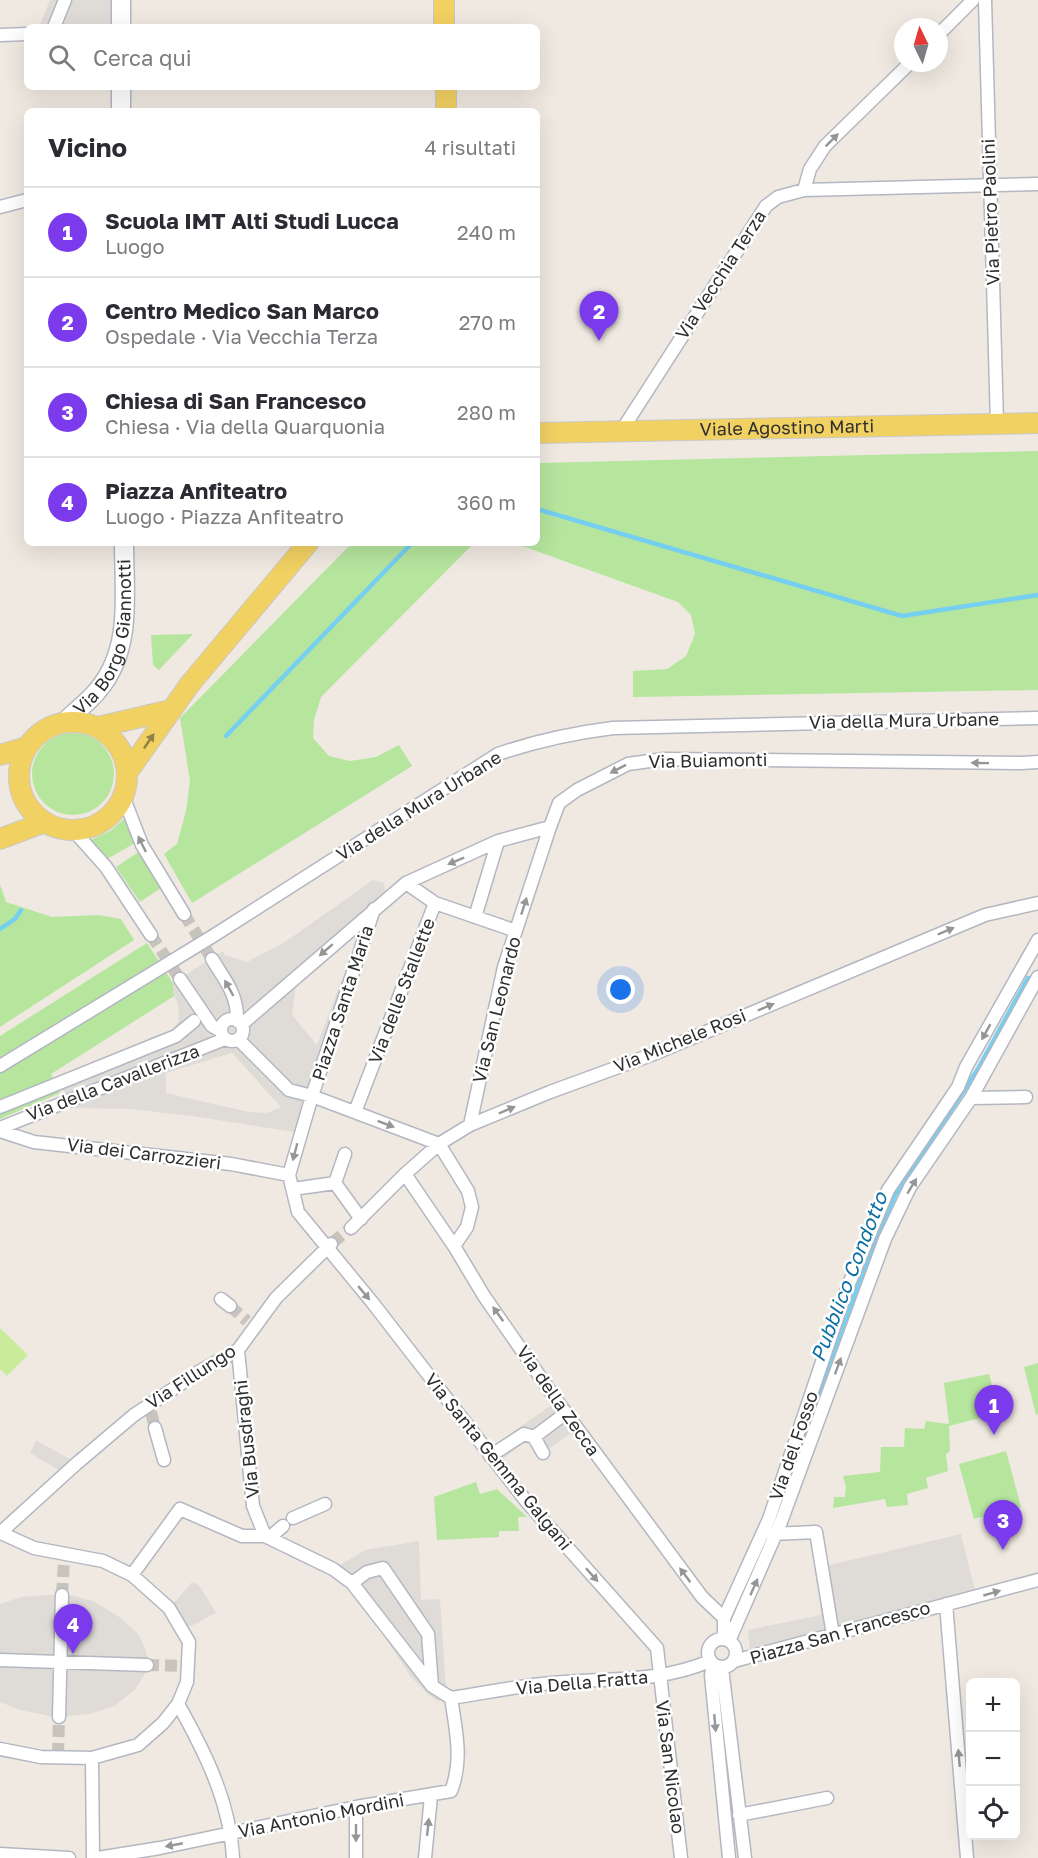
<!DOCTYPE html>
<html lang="it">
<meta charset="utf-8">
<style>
:root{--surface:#fff;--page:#f2f2f3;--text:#2b2b33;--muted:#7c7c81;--line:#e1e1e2;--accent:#7c3aed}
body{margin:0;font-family:"Golos Text",sans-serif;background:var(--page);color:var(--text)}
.controls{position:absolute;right:18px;bottom:18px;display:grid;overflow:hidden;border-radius:9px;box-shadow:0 6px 24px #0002}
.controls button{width:54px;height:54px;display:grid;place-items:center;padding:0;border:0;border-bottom:2px solid var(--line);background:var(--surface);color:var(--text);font:30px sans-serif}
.compass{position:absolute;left:894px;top:18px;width:54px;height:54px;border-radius:50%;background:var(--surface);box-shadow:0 6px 24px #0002;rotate:355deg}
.you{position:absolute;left:621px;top:990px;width:21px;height:21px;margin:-15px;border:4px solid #fff;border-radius:50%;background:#1a73e8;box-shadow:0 0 0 9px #1a73e833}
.badge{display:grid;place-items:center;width:39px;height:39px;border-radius:50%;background:var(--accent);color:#fff;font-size:20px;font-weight:700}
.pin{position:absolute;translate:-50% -50px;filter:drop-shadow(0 2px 3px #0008)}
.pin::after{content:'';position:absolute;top:32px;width:21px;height:18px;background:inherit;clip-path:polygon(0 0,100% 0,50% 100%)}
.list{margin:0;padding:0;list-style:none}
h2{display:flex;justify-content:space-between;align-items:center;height:78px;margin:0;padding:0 24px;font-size:26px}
h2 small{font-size:20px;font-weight:400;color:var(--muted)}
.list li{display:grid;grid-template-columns:39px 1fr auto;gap:18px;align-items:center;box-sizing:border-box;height:90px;padding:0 24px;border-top:2px solid var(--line)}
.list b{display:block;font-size:22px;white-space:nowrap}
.list p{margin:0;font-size:20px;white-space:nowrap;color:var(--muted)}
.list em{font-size:20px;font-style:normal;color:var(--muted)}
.icon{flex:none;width:33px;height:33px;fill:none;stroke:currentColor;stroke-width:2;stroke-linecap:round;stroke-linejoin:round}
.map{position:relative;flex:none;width:1038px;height:1858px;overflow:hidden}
.search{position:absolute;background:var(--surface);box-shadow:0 6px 24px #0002;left:24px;top:24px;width:516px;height:66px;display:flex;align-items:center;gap:15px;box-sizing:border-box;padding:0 21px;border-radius:9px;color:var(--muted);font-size:22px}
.panel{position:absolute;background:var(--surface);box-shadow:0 6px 24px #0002;left:24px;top:108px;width:516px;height:438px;border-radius:9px}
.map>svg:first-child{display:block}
.green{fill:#b6e59e}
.pitch{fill:#c9ec9a}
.plaza{fill:#dfdcd8;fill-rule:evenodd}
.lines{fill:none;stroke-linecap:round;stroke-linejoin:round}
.stream{stroke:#75cff0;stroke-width:4.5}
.street-tunnel{stroke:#c8c4bd;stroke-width:12;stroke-dasharray:12 6;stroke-linecap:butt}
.street-casing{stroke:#b4b7c1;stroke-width:15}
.secondary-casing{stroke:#b4b7c1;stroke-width:21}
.primary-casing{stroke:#c9c9c9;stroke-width:22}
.street{stroke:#fff;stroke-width:12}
.secondary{stroke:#fff;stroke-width:18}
.primary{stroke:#f2d163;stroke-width:20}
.oneway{fill:#969696}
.oneway2{fill:#908048}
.labels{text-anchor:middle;stroke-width:5;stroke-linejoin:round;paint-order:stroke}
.street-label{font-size:18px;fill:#2e2e2e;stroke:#fff}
.water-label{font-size:20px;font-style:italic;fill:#0d6fa3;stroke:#fff}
</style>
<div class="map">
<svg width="1038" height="1858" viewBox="0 0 1038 1858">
<rect width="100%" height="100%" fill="#efe9e1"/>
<path class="green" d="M1038,451V690L633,697V671L667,669L686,656L695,634L691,615L678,602L514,543H537V463Z
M352,543H474L321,697L314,720L313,738L329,756L350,761L376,757L399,745L412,766L192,903L164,854L177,844L186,811L190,781L180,718Z
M193,634L159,670L153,665L151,635Z
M32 774a41 41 0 1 1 82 0a41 41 0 1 1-82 0Z
M125,818L135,843L107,859L91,840L110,831Z
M140,851L161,888L140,902L116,867Z
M0,884L6,902L52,917L98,915L121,919L134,940L0,1027Z
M147,943L173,983L174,996L51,1074L60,1093L0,1119V1036Z
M1038,1363V1414L1036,1415L1024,1367Z
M989,1374L999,1413L949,1426L950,1451L946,1454L948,1471L926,1478L928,1488L907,1494L908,1505L887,1507L885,1499L833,1508L834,1497H845L846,1487L843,1476L880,1472L881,1447H904L905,1428L924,1429L926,1421L949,1424L944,1383Z
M1006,1451L1021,1507L974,1519L959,1464Z
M476,1482L480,1494L497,1489L527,1517H518L519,1531H499V1537L437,1540L434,1497Z"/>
<path class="pitch" d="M0,1328L28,1355L7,1376L0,1369Z"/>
<path class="plaza" d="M50,0H121V27H39Z
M373,880L384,883L386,898L300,1133L192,1116L130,1109L71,1108L58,1079L140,1045L151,1037L167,1032L173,1029L178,1022L179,1014L177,1001L174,996L173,983L223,951L225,955L247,962L285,942ZM359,931L360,932L317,1045L292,1015L296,984ZM232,1053L281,1107L267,1113L249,1112L166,1093V1073Z
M557,1401L577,1429L540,1455L528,1440L496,1464L486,1451Z
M36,1440L80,1465L68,1476L30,1453Z
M961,1534L978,1602L946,1608L751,1664L748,1630L821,1615L817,1568Z
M419,1541L421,1600L440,1599L446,1689L439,1702L429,1695L411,1677L381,1631L370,1610L337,1567L365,1550Z
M192,1582L199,1585L216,1613L178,1633L173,1604Z
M46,1595L74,1596L93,1601L121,1618L139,1635L145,1649L148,1659L146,1672L134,1691L114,1706L90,1714L54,1717L20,1710L0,1702V1604L21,1597Z"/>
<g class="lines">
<path class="stream" d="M537,509L902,616L1038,595
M226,736L412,543
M0,929L15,919L21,910
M784,1494L862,1275L895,1195L978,1069L1028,978"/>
<path class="street-tunnel" d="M184,914L212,959
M151,935L180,979
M332,1243L351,1228
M230,1306L247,1321
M151,1412L155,1428
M62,1595L64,1560
M147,1665L182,1666
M58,1755L59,1717"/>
<defs>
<path id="street" d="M985,0L997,423
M54,27L65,0
M939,34L973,0
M0,35L27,34
M804,190L810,169L825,146L910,63
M0,207L27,200
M622,430L766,206L778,197L804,190L1038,184
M123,796L142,845L184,914
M73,830L106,867L151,935
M406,883L435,903L516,931
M374,909L312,1096L289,1175L298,1212L372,1302L526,1501L657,1648L681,1858
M475,917L498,841
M212,959C225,980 238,995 237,1021
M180,979L212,1026L221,1031
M221 1030a11 11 0 1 1 22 0a11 11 0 1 1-22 0Z
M242,1024L406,883L498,841L550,827L559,803L577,790L628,764L664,759L1021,763L1038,762
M239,1040L289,1090L312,1096L439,1144L468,1191L472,1207L467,1227L454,1246
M0,1066L213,936L498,754C536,741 573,733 613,728L1038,718
M971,1098L1026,1097
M0,1107L176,1036L194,1021
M355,1112L435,903
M470,1125L504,967L550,827
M0,1128L225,1039
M0,1131L34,1142L231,1164L289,1175
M405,1174L454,1246L484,1296L557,1401L702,1597L724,1618
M335,1183L361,1219
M293,1189L335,1183L345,1154
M351,1228L405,1174L439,1144L470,1125L550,1092L651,1055L985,915L1038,903
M221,1299L230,1306
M238,1350L253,1506L265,1536L333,1569L352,1583
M155,1428L164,1460
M534,1437L543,1453
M490,1456L524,1434L534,1437L566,1413
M293,1518L325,1504
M0,1533L76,1464L134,1415L200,1371L238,1350L276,1298L331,1244
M772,1534L816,1532L833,1635
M269,1538L283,1526
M132,1575L180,1509L242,1536H265
M946,1604L967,1858
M708 1653a14 14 0 1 1 28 0a14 14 0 1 1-28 0Z
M724,1639V1618L769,1519L846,1291L888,1190L958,1087L966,1067L1038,940
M729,1641L781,1522L885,1239L910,1187L971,1098L1038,977
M0,1660L147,1665
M734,1661L1038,1580
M713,1665L711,1675L729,1858
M722,1668L745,1858
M432,1686L428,1634L383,1568L367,1572L352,1583L432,1686L451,1698
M451,1698C484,1693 518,1686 551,1683C608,1677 655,1684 710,1661
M178,1704C205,1752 230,1802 233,1858
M59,1717L62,1595
M0,1749L41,1757L92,1758L138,1745L163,1723L178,1704L187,1682L189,1642L169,1608L132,1575L103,1561L34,1548L1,1533
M92,1758L93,1858
M739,1815L827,1798
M0,1854L69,1858
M98,1858L160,1848L356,1807L451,1791C463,1761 456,1730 451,1698
M356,1858V1807
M425,1858L431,1796"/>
<g id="secondary">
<path d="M121,0V27"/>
<path d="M121,87V111"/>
<path id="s1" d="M65,722C75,711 89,702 98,690C133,649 124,593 124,543"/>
</g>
<g id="primary">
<path d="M444,0V27"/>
<path d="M446,87V111"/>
<path id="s2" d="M537,433L1038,423"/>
<circle cx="73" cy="776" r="54"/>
<path d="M98,727L171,710"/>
<path d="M0,755L27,747"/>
<path d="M127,773L190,684L308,543"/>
<path d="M0,839L45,822"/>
</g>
</defs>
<use href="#street" class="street-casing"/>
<use href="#secondary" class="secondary-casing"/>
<use href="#primary" class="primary-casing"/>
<use href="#street" class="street"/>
<use href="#secondary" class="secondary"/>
<use href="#primary" class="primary"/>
</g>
<defs><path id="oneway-solid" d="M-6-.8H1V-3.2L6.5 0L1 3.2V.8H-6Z" transform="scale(1.5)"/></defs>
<g class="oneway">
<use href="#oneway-solid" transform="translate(832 140) rotate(-45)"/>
<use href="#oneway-solid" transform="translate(980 763) rotate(-179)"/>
<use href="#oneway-solid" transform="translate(618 769) rotate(153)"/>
<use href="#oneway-solid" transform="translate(142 844) rotate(-116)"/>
<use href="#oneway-solid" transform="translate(456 861) rotate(157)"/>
<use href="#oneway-solid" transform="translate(524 906) rotate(-72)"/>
<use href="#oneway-solid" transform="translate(946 931) rotate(-23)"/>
<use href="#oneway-solid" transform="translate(326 950) rotate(139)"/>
<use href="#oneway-solid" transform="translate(229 988) rotate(-119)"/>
<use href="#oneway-solid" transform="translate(766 1007) rotate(-23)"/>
<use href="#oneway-solid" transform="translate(986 1032) rotate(119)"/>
<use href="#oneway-solid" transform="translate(507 1110) rotate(-23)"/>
<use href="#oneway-solid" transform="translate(386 1124) rotate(21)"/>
<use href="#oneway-solid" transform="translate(295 1152) rotate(105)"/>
<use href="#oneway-solid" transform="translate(912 1186) rotate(-59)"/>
<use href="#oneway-solid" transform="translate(364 1293) rotate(50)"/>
<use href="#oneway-solid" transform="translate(498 1314) rotate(-126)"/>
<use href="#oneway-solid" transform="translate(838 1366) rotate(-70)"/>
<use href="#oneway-solid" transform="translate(592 1575) rotate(48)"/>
<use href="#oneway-solid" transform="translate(685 1575) rotate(-127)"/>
<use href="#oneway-solid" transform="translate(754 1587) rotate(-66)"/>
<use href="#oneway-solid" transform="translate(992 1593) rotate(-16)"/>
<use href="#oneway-solid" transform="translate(715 1723) rotate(85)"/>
<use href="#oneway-solid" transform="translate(959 1758) rotate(-95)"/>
<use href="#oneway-solid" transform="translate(428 1827) rotate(-84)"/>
<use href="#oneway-solid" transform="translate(356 1833) rotate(90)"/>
<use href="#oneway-solid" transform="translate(174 1845) rotate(169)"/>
</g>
<use class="oneway2" href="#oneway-solid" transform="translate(149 741) rotate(-56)"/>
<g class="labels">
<g class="street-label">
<text transform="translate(991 212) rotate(-92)" y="6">Via Pietro Paolini</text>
<text transform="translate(721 275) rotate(-57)" y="6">Via Vecchia Terza</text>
<text dy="6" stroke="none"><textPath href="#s2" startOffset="250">Viale Agostino Marti</textPath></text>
<text dy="6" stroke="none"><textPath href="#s1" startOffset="99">Via Borgo Giannotti</textPath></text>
<text transform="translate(904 721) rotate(-1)" y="6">Via della Mura Urbane</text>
<text transform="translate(708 761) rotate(-1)" y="6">Via Buiamonti</text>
<text transform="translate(419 806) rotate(-32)" y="6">Via della Mura Urbane</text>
<text transform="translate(402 991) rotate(-69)" y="6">Via delle Stallette</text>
<text transform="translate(343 1003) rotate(-72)" y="6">Piazza Santa Maria</text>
<text transform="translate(497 1010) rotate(-76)" y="6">Via San Leonardo</text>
<text transform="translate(680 1041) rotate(-22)" y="6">Via Michele Rosi</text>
<text transform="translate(113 1083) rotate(-21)" y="6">Via della Cavallerizza</text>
<text transform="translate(144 1154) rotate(7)" y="6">Via dei Carrozzieri</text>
<text transform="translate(191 1377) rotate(-33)" y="6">Via Fillungo</text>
<text transform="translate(558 1401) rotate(55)" y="6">Via della Zecca</text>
<text transform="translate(247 1439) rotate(-96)" y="6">Via Busdraghi</text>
<text transform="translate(794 1446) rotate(-71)" y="6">Via del Fosso</text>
<text transform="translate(498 1462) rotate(51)" y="6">Via Santa Gemma Galgani</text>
<text transform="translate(840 1633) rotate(-16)" y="6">Piazza San Francesco</text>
<text transform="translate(582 1683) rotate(-5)" y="6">Via Della Fratta</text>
<text transform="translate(670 1767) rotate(83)" y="6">Via San Nicolao</text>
<text transform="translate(321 1816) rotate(-11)" y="6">Via Antonio Mordini</text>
</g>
<g class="water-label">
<text transform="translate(849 1277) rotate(-69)" y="7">Pubblico Condotto</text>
</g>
</g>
</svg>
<div class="controls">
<button>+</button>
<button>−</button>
<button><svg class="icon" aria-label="locate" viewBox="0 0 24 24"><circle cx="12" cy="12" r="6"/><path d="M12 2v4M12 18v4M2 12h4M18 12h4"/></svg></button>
</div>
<svg class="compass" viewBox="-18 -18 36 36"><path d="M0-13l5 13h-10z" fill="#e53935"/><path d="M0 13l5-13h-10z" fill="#7c7c81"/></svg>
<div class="you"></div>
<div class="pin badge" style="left:994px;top:1435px">1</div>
<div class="pin badge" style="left:599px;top:341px">2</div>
<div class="pin badge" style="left:1003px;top:1550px">3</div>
<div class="pin badge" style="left:73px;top:1654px">4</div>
<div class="search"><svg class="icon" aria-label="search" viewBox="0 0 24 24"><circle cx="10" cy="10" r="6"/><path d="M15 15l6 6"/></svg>Cerca qui</div>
<section class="panel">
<h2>Vicino<small>4 risultati</small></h2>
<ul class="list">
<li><span class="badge">1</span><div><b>Scuola IMT Alti Studi Lucca</b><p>Luogo</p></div><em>240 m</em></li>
<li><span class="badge">2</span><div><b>Centro Medico San Marco</b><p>Ospedale · Via Vecchia Terza</p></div><em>270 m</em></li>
<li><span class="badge">3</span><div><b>Chiesa di San Francesco</b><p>Chiesa · Via della Quarquonia</p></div><em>280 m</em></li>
<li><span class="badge">4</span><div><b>Piazza Anfiteatro</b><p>Luogo · Piazza Anfiteatro</p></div><em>360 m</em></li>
</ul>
</section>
</div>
